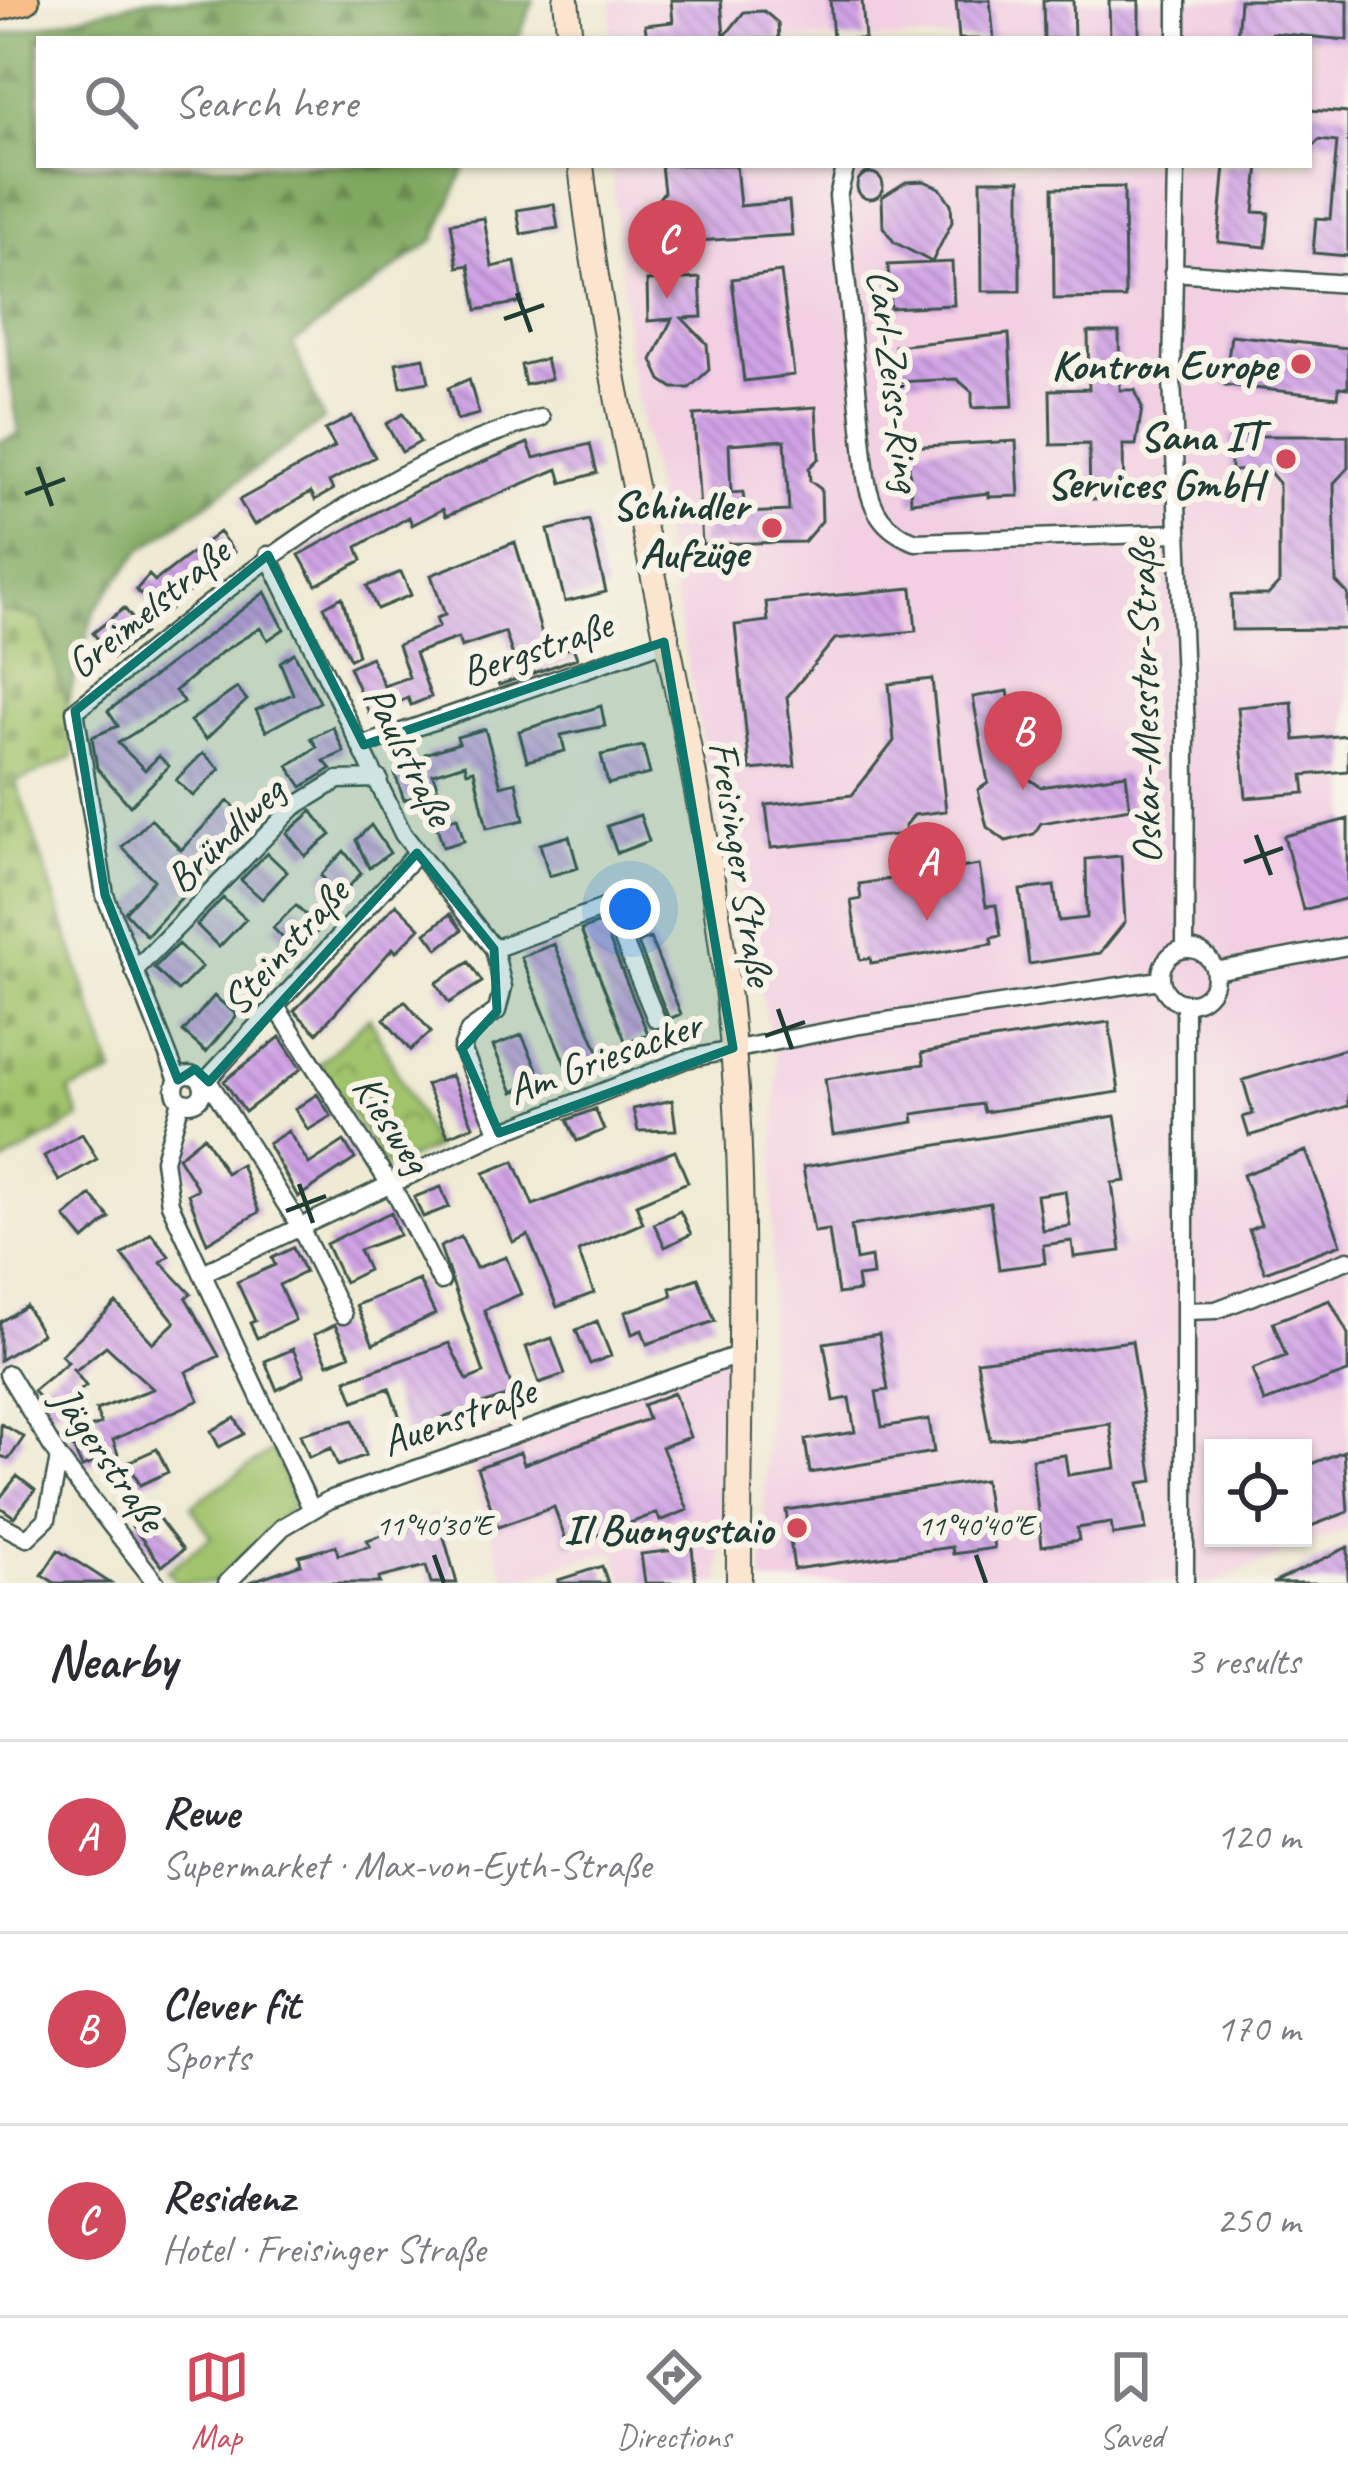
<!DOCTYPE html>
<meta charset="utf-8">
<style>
:root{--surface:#fff;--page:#f7f7f7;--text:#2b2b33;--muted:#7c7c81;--line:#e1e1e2;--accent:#d1495b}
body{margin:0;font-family:Caveat,sans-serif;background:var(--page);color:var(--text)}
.controls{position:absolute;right:36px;bottom:36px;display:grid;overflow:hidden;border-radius:0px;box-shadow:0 3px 9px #0004}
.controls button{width:108px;height:108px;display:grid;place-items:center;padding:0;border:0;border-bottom:3px solid var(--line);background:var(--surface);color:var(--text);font:60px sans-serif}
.you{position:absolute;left:630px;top:909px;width:42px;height:42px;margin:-30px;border:9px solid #fff;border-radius:50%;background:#1a73e8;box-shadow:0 0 0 18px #1a73e833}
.badge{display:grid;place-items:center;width:78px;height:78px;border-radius:50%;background:var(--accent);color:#fff;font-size:39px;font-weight:700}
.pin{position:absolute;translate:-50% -99px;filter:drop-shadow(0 3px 6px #0008)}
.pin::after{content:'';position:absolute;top:63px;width:42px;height:36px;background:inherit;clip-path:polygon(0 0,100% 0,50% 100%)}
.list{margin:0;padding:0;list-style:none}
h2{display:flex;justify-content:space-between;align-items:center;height:156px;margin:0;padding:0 48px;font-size:51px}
h2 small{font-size:39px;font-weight:400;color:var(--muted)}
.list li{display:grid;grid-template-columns:78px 1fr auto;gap:36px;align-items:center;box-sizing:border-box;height:192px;padding:0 48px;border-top:3px solid var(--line)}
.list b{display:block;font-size:45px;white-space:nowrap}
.list p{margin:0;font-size:39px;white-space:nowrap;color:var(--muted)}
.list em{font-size:39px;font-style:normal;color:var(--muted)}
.icon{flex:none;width:66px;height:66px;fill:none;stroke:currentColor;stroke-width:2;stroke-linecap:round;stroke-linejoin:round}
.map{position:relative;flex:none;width:1348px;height:1583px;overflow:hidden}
.search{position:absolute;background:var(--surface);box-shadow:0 3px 9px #0004;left:36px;right:36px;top:36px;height:132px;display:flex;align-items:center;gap:30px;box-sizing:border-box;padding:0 42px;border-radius:0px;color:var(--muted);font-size:45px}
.sheet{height:732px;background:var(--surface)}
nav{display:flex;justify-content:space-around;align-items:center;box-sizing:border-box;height:168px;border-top:3px solid var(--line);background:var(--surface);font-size:33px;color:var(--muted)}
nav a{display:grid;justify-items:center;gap:6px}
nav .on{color:var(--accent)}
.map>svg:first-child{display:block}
.built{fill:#f2cfe2;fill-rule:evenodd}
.grass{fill:#a1c36c;stroke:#608050;stroke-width:3}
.forest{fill:url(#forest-firs);stroke:#50734a;stroke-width:3}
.cemetery{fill:url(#cemetery-stones);stroke:#608050;stroke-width:3}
.park{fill:url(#park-crowns);stroke:#608050;stroke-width:3}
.building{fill:url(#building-back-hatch);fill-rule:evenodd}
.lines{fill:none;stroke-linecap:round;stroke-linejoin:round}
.street-casing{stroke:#3e574c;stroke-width:21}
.secondary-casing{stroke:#3e574c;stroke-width:28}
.primary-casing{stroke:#3e574c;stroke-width:32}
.street{stroke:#fff;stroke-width:16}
.secondary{stroke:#fce5cf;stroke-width:24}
.primary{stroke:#f7bd88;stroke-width:27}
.marked{fill:#0f766e;fill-opacity:0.2;stroke:#0f766e;stroke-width:9;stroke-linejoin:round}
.ticks{fill:none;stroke:#1f3d34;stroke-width:4.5}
.poi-dot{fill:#d1495b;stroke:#f7f3e8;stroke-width:4.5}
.labels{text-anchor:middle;stroke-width:12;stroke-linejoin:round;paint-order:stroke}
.poi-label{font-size:42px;font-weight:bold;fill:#1f3d34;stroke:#f7f3e8;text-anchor:end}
.street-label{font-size:42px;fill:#1f3d34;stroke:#f7f3e8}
.ticks-label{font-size:30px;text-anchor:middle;fill:#1f3d34;stroke:#f7f3e8;stroke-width:12;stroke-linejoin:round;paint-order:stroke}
</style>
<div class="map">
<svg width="1348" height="1583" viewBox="0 0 1348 1583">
<defs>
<pattern id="forest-firs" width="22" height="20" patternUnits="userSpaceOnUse" patternTransform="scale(3)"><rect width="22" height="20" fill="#80a960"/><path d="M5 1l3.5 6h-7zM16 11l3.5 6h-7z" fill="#688b50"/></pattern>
<pattern id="cemetery-stones" width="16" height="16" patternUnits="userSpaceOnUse" patternTransform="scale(3)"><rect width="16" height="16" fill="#a1c36c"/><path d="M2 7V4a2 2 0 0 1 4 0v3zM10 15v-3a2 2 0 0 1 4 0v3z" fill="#83a05a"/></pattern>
<pattern id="park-crowns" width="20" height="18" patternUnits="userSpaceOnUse" patternTransform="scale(3)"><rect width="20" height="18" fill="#a1c36c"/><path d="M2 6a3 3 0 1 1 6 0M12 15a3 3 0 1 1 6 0" fill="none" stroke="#83a05a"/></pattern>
<pattern id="building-back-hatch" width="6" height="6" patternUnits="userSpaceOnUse" patternTransform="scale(3)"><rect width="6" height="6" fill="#d0a2e6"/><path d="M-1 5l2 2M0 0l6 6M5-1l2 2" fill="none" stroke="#a885bb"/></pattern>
</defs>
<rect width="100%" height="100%" fill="#f7f3e8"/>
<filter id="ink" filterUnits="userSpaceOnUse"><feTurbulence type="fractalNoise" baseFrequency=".00833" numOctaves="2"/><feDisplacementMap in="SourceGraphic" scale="24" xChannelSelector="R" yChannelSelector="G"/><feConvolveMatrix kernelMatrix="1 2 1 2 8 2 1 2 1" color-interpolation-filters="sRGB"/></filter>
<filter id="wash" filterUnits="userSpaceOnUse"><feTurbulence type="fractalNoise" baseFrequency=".004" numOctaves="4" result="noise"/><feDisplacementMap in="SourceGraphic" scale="48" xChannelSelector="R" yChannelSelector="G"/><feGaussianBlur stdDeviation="2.7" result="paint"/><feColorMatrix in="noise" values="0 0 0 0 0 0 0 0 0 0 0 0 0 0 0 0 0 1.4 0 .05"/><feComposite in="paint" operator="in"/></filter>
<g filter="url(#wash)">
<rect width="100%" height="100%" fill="#efead3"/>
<path class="built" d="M612,0H1348V1528L1214,1583H762L777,1060L713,798L629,358L611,165H1309V39H610ZM1213,1448H1303V1538H1213Z
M729,1341L720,1583H624L615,1551L507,1582L463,1446Z"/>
<path class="grass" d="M274,1449L293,1506L214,1583H177L167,1571L211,1537L191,1506Z"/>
<path class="forest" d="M146,0H534L518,39H39V165H466L435,239L293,344L324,420L140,551L95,609L67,704L40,618L0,611V441L19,434L0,312V36Z"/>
<path class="cemetery" d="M0,611L40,618L67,704L73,757L16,782L114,1074L69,1091L80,1118L0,1165Z"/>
<path class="park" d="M369,1017L435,1148L387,1168L319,1064Z"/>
<g id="blocks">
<path class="building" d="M671,0H721L724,37L744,12L764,11L778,23L779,39H647L645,25L673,22Z
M830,0H862L865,39H833Z
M956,0H990L994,39H959Z
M1043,0H1073L1074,39H1044Z
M1109,0H1139V39H1110Z
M1240,0H1348V40L1272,33V39H1237Z
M1309,110L1348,113V256L1313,253L1316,218L1330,219L1337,142L1319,140L1309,150Z
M661,165H736L740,206L789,201L792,235L665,243L651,233L649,211L664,192Z
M1225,165H1259L1254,212L1269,213L1266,247L1218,242Z
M857 186a13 13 0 1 1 26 0a13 13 0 1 1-26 0Z
M981,180H1020V291H982Z
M924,181L940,188L951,204L952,222L932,262L894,242L883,227L882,197L906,182Z
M1124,187L1125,298L1054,299L1053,188Z
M554,204L558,228L521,234L517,210Z
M484,218L492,267L515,262L522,302L477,310L469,265L458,267L451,223Z
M952,262L954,305L890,308L888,265Z
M781,272L794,375L744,381L732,279Z
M700,278L702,317L682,318L707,344L709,370L689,388H673L661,380L652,360L672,319L648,321L647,281Z
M1088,332H1119L1120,390H1135L1142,408L1136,445H1123L1124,498L1090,499L1089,444L1051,445L1050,390L1089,389Z
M1009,334L1013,406L972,408V392L957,379L897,382L895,346Z
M1231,335L1348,348V388L1339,387L1338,397L1225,385Z
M424,358L429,382L401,387L396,363Z
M546,359L551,379L525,385L521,365Z
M469,379L479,414L457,420L448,388Z
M816,407L819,458L809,468L810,481L821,489L822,521L804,542L702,544L694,415ZM785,440L789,511L745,513L743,492L731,493L729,444Z
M403,414L420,442L402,452L386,424Z
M352,416L375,457L329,482L333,490L315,500L311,492L254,525L239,500L335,447L325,430Z
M1230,436H1348V468L1334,483L1336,582L1348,594V629L1232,630L1231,595H1268L1279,583V483L1268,470L1231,471Z
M1016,441L1019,496L989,497V493L911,502L908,447Z
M528,443L534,458L590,444L597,473L562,483L558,469L446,516L443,509L412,525L409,517L357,547L362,560L316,585L299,555L421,488Z
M589,520L606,592L565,602L548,530Z
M219,532L234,552L164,614L136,590L149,575L155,581Z
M515,542L548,655L573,647L577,658L499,685L494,672L516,665L505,632L461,647L458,638L415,653L431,697L411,705L408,698L370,715L349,667L371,657L384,686L409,677L398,645L439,627L436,618L445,615L431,575Z
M401,572L411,595L377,609L367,586Z
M912,588L916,631L835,639L787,697L795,766L750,770L735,625L768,621L766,602Z
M265,592L284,629L268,640L260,628L222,652L175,691L184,702L118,743L145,770L159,756L169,766L130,806L97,768L92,737L118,726L108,711Z
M342,597L358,655L350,659L324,607Z
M124,608L144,633L113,658L93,633Z
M294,653L320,702L266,731L256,710L293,694L280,662Z
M932,679L946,811L914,815L905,826L906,834L771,848L766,805L852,795L894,741L889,684Z
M237,688L247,700L206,739L190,721Z
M1008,691L1023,775L1041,787L1126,774L1130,808L1041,823L1034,834L1006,841L987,827L978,790L988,783L973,697Z
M1292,702L1295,740L1348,735V771L1303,775L1305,793L1246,798L1238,707Z
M601,706L605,726L561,735L565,751L527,761L519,731Z
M333,727L344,752L324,761L331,769L302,787L288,766L317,747L311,738Z
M485,729L501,786L516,782L524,820L487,828L474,770L467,772L465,764L433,774L438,789L404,800L395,774L428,763L425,754L459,743L457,737Z
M643,746L650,774L608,784L601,755Z
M203,753L220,769L193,796L176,780Z
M228,801L250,821L147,936L125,912L154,880L122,847L151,819L181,850Z
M312,811L331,835L305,856L287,833Z
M640,815L649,841L617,853L607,826Z
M457,817L464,841L443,847L436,823Z
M1348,819V898L1303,910L1284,836Z
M371,825L390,853L369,868L356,840Z
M569,836L578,868L549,876L540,844Z
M344,851L361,873L339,898L321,875Z
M267,853L287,872L262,899L241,880Z
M1121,856L1125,922L1100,953L1029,964L1020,890L1054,886L1059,921L1087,918L1086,859Z
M979,865L986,906L996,905L1001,936L991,938L992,944L871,963L870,958L860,960L851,901L861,899L859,884Z
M223,898L246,919L219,947L197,925Z
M396,904L420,928L396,952L393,948L317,1033L294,1011Z
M296,905L320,929L297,952L273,928Z
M450,914L462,930L438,949L426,933Z
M602,922L648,1034L626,1043L581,930Z
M650,938L681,1014L669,1019L638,943Z
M178,944L202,967L178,991L154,968Z
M554,944L601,1058L568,1071L521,957Z
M469,962L482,982L449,1003L436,983Z
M214,996L237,1015L206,1052L183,1032Z
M405,1001L431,1032L410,1050L384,1019Z
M1109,1022L1119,1092L984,1112L982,1104L913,1114L914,1122L833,1135L825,1079L924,1064L922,1053L973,1043Z
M522,1035L542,1080L513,1092L493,1046Z
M280,1037L301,1069L245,1112L224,1081Z
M1348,1048V1106L1249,1136L1243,1117L1253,1114L1243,1080Z
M451,1075L473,1126L448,1136L426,1085Z
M317,1094L331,1116L308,1130L295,1109Z
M672,1100L676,1130L638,1131L633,1109Z
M595,1109L604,1130L577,1141L567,1120Z
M1115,1116L1126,1181L1112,1183L1121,1251L1074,1257L1072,1241L1043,1245L1045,1263L999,1269L990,1203L851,1226L856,1260L871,1257L873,1275L857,1277L859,1291L838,1294L829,1230L814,1232L803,1167ZM1065,1191L1070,1226L1042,1230L1037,1195Z
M288,1131L309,1164L344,1141L355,1159L298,1197L268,1144Z
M82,1134L97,1159L59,1181L44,1156Z
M204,1136L226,1173L241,1164L259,1212L207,1243L188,1194L198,1189L178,1157Z
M675,1151L688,1182L636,1204L643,1223L578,1251L594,1293L557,1307L528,1235L513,1242L484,1173L514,1161L533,1205Z
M1306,1151L1341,1244L1265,1272L1249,1230L1261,1225L1243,1175Z
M441,1187L449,1207L423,1217L414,1197Z
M91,1195L110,1218L84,1240L65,1217Z
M680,1211L691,1234L665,1247L654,1224Z
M391,1212L399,1235L359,1250L368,1270L344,1282L326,1244Z
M151,1233L169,1256L161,1262L191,1294L186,1298L219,1356L186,1372L199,1400L113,1440L118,1454L82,1467L68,1436L101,1424L96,1410L153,1389L106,1346L75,1371L72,1368L86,1386L52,1413L33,1391L68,1362L61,1355L116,1303L153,1343L175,1322L122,1255Z
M461,1237L476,1268L506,1257L521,1294L484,1310L514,1393L443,1418L447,1428L409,1442L389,1388L354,1401L346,1380L449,1343L467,1380L484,1373L440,1247Z
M293,1248L305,1272L279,1285L295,1320L257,1338L250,1323L255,1321L237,1282L275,1265L272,1258Z
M698,1278L715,1321L647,1344L642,1330L632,1334L625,1312L672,1296L670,1288Z
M419,1280L435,1314L373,1344L356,1305Z
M1330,1300L1348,1334V1372L1264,1402L1252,1369L1286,1356L1273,1322Z
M26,1306L42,1334L0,1360V1322Z
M597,1321L611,1356L590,1364L576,1330Z
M335,1325L350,1355L328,1364L314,1335Z
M879,1334L888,1390L876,1392L882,1427L929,1419L934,1452L810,1473L805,1440L855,1432L849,1398L834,1401L824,1343Z
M552,1338L565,1374L539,1383L526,1347Z
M1132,1341L1153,1481L1139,1483L1146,1530L1113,1535L1111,1523L1077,1528L1079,1540L1042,1546L1032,1459L1065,1455L1068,1475L1116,1468L1110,1424L990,1440L977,1361Z
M293,1349L304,1375L277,1390L265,1361Z
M674,1393L690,1437L662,1447L688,1510L660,1521L657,1513L568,1546L554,1507L498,1527L477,1468L520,1452L524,1464L648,1419L643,1405Z
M235,1418L244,1434L219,1447L211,1431Z
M353,1420L366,1455L338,1466L331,1448L309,1457L300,1434Z
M1,1424L24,1437L9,1459L0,1456Z
M157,1449L168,1472L140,1485L128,1462Z
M1344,1451L1348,1512L1303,1529V1467Z
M17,1476L35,1490L14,1517L0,1507V1498Z
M984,1480L994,1548L953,1554L952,1547L794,1569L786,1510Z
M153,1511L183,1550L162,1566L132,1526Z
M438,1516L457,1583H431L426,1566L379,1578L380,1583H247L301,1564L299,1556L336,1546L338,1555L370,1546L367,1540Z
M1348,1547V1583H1273Z
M692,1548L696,1583H645L641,1554Z
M58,1550L87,1568L110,1583H55L42,1575Z
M602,1566L608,1583H558V1580Z"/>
</g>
</g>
<g filter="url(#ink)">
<use href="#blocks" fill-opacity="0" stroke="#3e574c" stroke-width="3"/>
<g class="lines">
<defs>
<path id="street" d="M1177,0V39
M846,165L838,196L866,477C871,510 884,531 916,542L1174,533
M1176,165L1172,377L1186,731L1185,948
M1173,272L1348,284
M268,555L403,834L494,949L609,906L656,1019
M364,745L664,642
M1161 976a27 27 0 1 1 54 0a27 27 0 1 1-54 0Z
M494,949L503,987L497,1011L469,1031L462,1049L499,1133
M134,971L294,807L338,780L379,779
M1215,971L1348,946
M277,1008L398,1197L441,1281
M175 1089a14 14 0 1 1 28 0a14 14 0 1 1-28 0Z
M178,1080L105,895L75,711C219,596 360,470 541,418
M209,1082L299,1225L343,1315
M202,1085L417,853
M181,1101L164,1160L170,1204L311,1508
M203,1273L499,1133L686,1059L860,1025L1160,980
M1187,1311L1216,1310L1348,1260
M8,1374L59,1458L156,1583
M0,1524L27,1538L47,1519L59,1458
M227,1583L283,1527L329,1500L738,1355
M1185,1583V1003"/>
<path id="secondary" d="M566,0L570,39
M581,165C614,462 708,751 733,1049C748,1225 738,1406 739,1583"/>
<path id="primary" d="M0,6L25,0"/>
</defs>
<use href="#street" class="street-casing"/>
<use href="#secondary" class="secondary-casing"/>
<use href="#primary" class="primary-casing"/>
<use href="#street" class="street"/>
<use href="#secondary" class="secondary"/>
<use href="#primary" class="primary"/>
</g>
</g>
<path class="marked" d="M268,555L364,745L664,642L733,1048L499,1133L462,1049L497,1011L494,949L417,853L209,1082L195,1069L178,1080L105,895L75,711Z"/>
<path class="ticks" d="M517,293L531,332M504,319L544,305M38,467L52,506M25,494L65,479M1256,835L1271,875M1244,862L1283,848M778,1009L792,1049M765,1036L805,1022M299,1184L313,1223M286,1211L326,1196M434,1555L444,1583M976,1555L986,1583"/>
<g class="poi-dot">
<circle cx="1301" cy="364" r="12"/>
<circle cx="1286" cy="459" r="12"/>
<circle cx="772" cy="528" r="12"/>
<circle cx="797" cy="1528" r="12"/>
</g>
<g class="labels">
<g class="poi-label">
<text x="1277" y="379">Kontron Europe</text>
<text x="1262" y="450">Sana IT<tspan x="1262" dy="48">Services GmbH</tspan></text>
<text x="748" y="519">Schindler<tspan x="748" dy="48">Aufzüge</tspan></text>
<text x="773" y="1543">Il Buongustaio</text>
</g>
<g class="street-label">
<text transform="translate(896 380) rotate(83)" y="15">Carl-Zeiss-Ring</text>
<text transform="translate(147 607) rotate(-39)" y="15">Greimelstraße</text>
<text transform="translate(536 647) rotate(-19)" y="15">Bergstraße</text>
<text transform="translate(1143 701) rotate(-91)" y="15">Oskar-Messter-Straße</text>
<text transform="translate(410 755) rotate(63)" y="15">Paulstraße</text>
<text transform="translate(224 834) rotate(-44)" y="15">Bründlweg</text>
<text transform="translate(743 863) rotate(81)" y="15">Freisinger Straße</text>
<text transform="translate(284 946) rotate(-48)" y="15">Steinstraße</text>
<text transform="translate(604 1056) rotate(-20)" y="15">Am Griesacker</text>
<text transform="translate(393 1123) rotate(57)" y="15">Kiesweg</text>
<text transform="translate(458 1415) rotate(-20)" y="15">Auenstraße</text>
<text transform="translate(110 1458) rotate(55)" y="15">Jägerstraße</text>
</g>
</g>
<g class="ticks-label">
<text x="434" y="1535">11°40'30"E</text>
<text x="976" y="1535">11°40'40"E</text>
</g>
</svg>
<div class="controls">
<button><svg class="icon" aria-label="locate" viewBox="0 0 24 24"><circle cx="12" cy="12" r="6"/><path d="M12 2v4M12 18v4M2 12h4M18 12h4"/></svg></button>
</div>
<div class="you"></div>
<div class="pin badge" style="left:927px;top:921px">A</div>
<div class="pin badge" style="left:1023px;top:790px">B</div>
<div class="pin badge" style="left:667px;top:299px">C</div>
<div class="search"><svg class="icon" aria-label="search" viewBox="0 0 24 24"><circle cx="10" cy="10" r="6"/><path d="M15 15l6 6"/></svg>Search here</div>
</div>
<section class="sheet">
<h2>Nearby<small>3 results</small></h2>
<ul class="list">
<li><span class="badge">A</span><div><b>Rewe</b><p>Supermarket · Max-von-Eyth-Straße</p></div><em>120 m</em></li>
<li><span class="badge">B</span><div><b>Clever fit</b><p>Sports</p></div><em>170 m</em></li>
<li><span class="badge">C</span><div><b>Residenz</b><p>Hotel · Freisinger Straße</p></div><em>250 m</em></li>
</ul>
</section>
<nav>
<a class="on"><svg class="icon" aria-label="map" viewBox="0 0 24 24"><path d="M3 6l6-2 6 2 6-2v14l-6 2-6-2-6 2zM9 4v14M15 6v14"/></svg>Map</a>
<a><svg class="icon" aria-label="directions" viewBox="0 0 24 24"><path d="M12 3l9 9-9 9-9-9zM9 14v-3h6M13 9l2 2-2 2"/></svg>Directions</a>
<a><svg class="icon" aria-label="saved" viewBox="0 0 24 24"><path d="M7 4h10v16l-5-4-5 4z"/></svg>Saved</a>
</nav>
